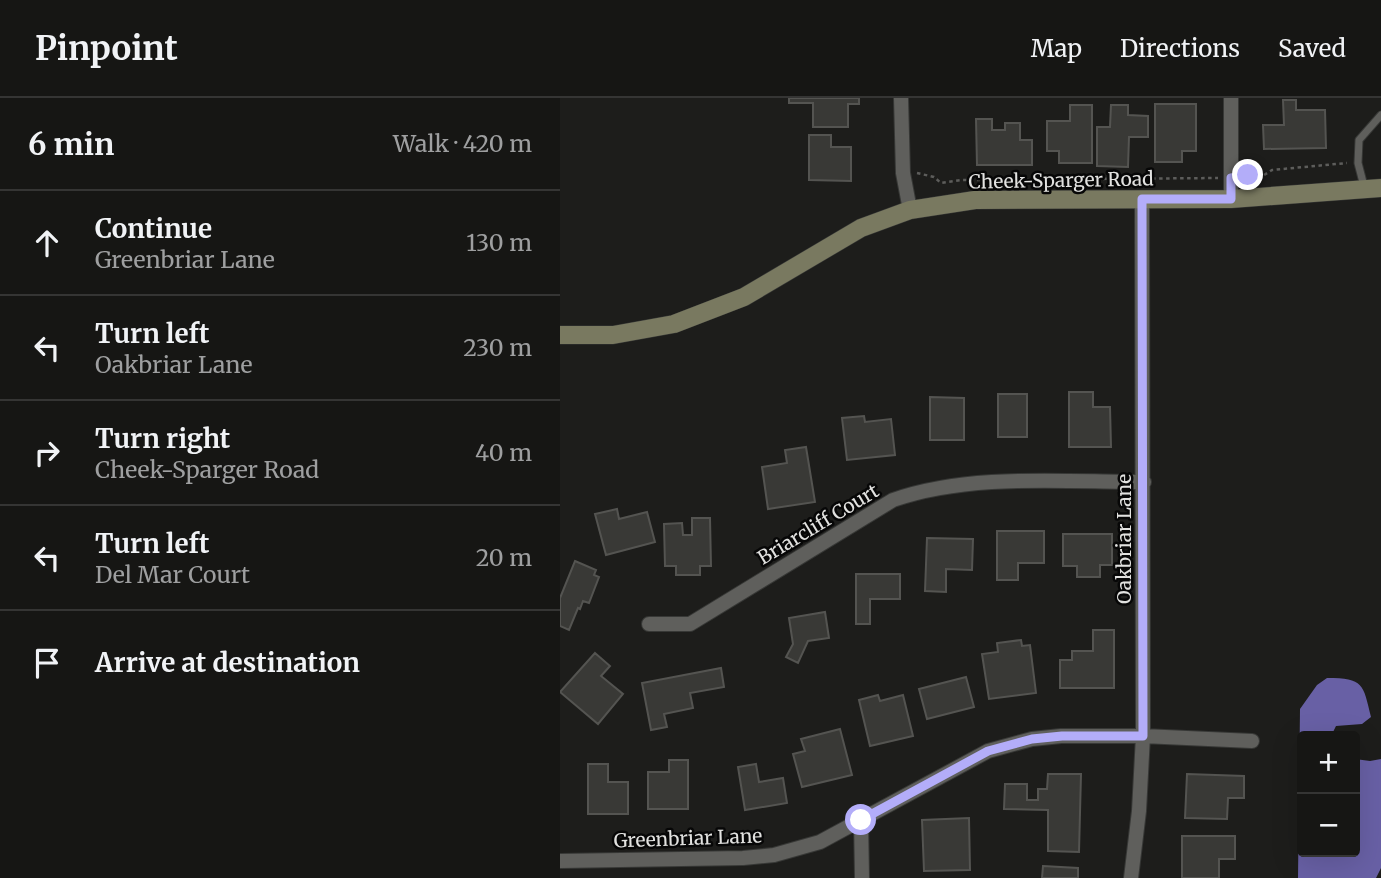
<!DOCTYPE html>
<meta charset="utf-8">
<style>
:root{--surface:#161614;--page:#1f1f1d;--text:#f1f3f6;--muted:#9e9fa0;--line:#353534}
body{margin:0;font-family:Merriweather,serif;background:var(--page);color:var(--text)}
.controls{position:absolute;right:21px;bottom:21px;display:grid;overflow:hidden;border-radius:7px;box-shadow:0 7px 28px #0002}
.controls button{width:63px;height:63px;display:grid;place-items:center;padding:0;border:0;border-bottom:2px solid var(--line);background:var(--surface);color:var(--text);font:35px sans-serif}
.stop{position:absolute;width:21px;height:21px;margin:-16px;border:5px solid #b3adf9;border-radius:50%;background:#fff}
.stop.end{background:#b3adf9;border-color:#fff;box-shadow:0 2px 7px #0008}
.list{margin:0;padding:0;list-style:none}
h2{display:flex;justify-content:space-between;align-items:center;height:91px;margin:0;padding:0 28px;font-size:30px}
h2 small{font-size:23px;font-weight:400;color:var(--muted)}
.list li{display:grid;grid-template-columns:46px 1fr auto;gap:21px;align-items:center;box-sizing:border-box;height:105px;padding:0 28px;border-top:2px solid var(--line)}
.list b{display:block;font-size:26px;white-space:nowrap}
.list p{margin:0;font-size:23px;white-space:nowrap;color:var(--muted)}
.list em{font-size:23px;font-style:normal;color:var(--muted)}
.icon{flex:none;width:38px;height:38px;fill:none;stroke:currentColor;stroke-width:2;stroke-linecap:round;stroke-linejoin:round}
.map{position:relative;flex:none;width:821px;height:780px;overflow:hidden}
header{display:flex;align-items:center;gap:42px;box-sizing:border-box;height:98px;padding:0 35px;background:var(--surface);border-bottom:2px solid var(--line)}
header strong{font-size:33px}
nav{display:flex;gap:38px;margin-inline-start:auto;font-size:24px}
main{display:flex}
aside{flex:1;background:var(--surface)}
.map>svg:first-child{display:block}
.water{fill:#6860a5}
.building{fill:#393936;stroke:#545451;stroke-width:2}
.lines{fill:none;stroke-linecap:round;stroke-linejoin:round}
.service-casing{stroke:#373836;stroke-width:9}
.minor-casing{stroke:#373836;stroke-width:16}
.secondary-casing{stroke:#373836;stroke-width:19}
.path{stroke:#5d5d5b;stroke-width:2.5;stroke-dasharray:3.5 3.5;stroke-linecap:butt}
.service{stroke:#5f5f5c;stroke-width:7}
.minor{stroke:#5f5f5c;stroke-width:14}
.secondary{stroke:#797960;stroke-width:18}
.route{stroke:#b3adf9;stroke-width:9}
.labels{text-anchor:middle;stroke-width:5;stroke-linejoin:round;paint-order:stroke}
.street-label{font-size:19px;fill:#e2e2e0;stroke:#070707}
</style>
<header>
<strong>Pinpoint</strong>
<nav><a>Map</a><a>Directions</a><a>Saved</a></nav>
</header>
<main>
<aside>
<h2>6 min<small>Walk · 420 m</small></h2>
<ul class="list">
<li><svg class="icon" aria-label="ahead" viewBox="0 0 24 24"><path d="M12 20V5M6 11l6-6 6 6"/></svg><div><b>Continue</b><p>Greenbriar Lane</p></div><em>130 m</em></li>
<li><svg class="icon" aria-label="left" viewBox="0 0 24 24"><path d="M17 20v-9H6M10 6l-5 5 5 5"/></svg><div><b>Turn left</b><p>Oakbriar Lane</p></div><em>230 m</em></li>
<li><svg class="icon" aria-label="right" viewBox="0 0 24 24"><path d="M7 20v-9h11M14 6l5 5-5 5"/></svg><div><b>Turn right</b><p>Cheek-Sparger Road</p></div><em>40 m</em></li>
<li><svg class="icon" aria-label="left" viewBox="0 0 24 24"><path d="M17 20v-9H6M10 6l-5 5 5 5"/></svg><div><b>Turn left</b><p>Del Mar Court</p></div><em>20 m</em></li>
<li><svg class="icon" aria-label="arrive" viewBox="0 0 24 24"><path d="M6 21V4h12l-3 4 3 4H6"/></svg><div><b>Arrive at destination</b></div></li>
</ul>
</aside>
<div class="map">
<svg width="821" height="780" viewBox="0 0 821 780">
<rect width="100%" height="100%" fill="#1d1d1b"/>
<path class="water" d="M767,580C804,580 803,586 811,619L802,626L776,628L771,638H742V754H795V661L810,663L821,661V770L816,780H738L740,611L757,587Z"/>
<path class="building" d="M229,0H299V6H288V29H253V5H229Z
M723,2H736V12H765L766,50L704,51L703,27H724Z
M595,6H636V53H622V64H595Z
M510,7H532V65H499V53H487V23H510Z
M551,7H568V17L588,18V39H569L568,69L537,68V29H550Z
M416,21H432V32H445V25H460V42H472V67H417Z
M249,37H271V49H291V83L249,82Z
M509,294H533V309H550L551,349H509Z
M438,296H467V339H438Z
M370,299L404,300V342H370Z
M304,318L305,324L331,321L335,357L287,362L282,320Z
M246,349L255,404L208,411L202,369L227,365L225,352Z
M57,411L59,421L87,414L95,444L46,457L35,416Z
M132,420H150L151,468H140V477H116V468H105L104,426L122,425L123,437H132Z
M437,433H484V465H458V482H437Z
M503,436H552V467H540V479H517V468H503Z
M367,440L413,441L412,472L386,471V494L365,493Z
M15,463L36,472L34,477L39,479L29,505L23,503L20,511L18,510L9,532L0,528V500Z
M296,476H340V501H310V526H296Z
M265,514L269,540L248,543L238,565L226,559L233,546L229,520Z
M533,532H554V590H500V562H512V553H533Z
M461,542L462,548L470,547L476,595L429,601L422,556L438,554L437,545Z
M35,555L50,568L41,578L63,596L38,626L0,594Z
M161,570L164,589L130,595L133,610L104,616L107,629L91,632L82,585Z
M406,579L414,609L367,621L359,591Z
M318,597L320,603L343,597L353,638L310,648L299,602Z
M280,631L292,677L242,689L233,656L245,653L241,641Z
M109,662H128V711H88V674H109Z
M28,666H48V684H68V716H28Z
M196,666L199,684L223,680L227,705L185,712L178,669Z
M488,676H521L519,754L488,753V712L444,711L445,686H467V702H478V691H487Z
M627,676L684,678V700H668L667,721L625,720Z
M409,720L410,772L364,773L362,722Z
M622,738H675V761H659V780H622Z
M483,768L518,770V780H482Z"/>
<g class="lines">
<defs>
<path id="service" d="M805,92L798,65L799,42L821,17"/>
<path id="minor" d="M341,0L343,75L350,112
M671,101V0
M89,526H130L333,402C410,375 503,384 584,384
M301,722L302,780
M0,763L183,760L214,757L260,744L428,653L472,641L501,638H583L692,643
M571,780L579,713L583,638L582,101"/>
<path id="secondary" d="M0,237H53L114,226L184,199L301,130L350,112L415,102L671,101L821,90"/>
</defs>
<use href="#service" class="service-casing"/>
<use href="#minor" class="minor-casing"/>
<use href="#secondary" class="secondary-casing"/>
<path class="path" d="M357,75L374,79L381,85L402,82L658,80
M686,77L695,74L701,79L712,72L787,65"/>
<use href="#service" class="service"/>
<use href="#minor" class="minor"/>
<use href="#secondary" class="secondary"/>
</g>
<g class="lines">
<path class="route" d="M301,722L428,653L472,641L502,638H583L582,101H671V80L688,77"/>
</g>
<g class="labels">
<g class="street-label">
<text transform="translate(501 82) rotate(-1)" y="7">Cheek-Sparger Road</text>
<text transform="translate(258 426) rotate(-31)" y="7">Briarcliff Court</text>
<text transform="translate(564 441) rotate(-90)" y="7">Oakbriar Lane</text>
<text transform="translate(128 740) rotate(-2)" y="7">Greenbriar Lane</text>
</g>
</g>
</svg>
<div class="controls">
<button>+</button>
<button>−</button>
</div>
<div class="stop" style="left:301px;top:722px"></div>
<div class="stop end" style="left:688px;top:77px"></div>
</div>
</main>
